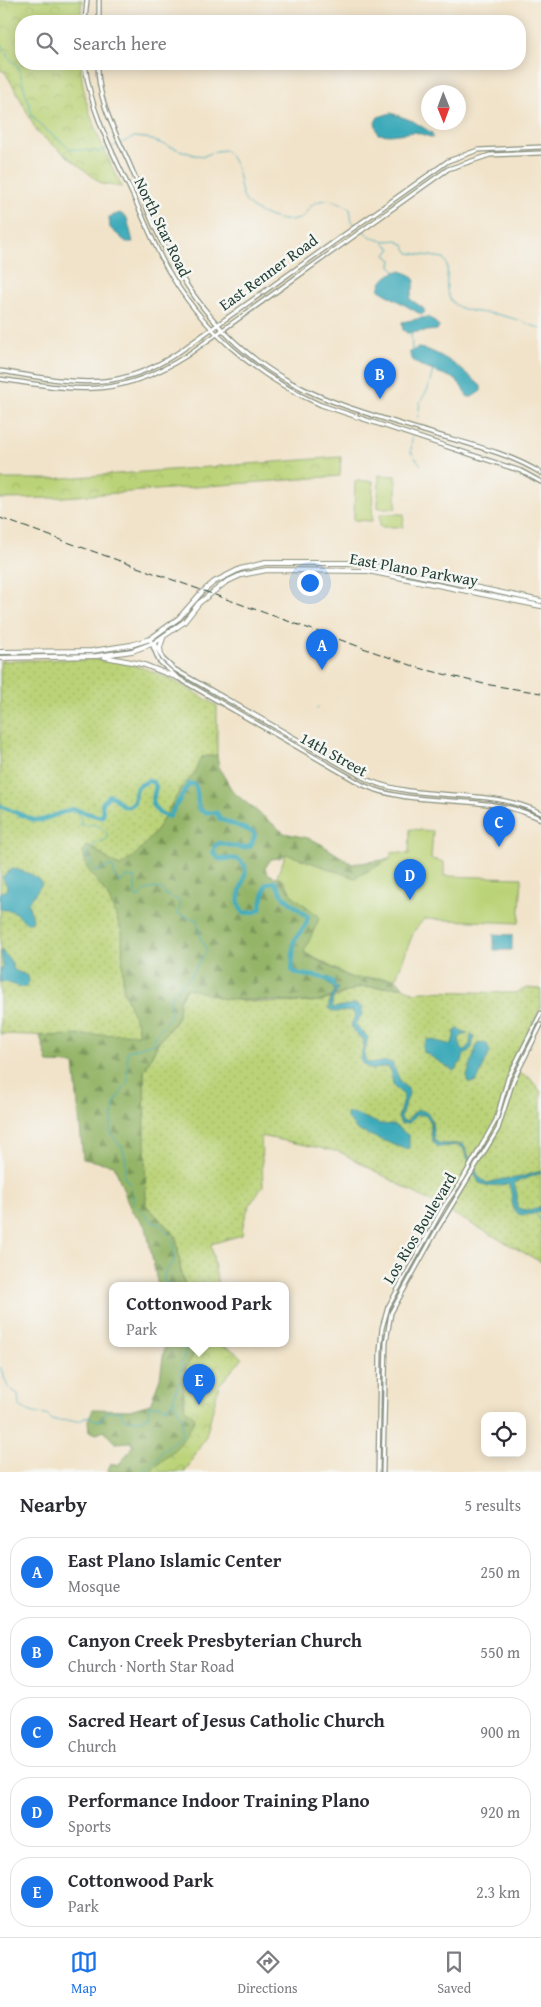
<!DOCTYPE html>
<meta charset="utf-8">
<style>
:root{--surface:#fff;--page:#f7f7f7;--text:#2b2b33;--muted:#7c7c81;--line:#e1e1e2;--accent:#1a73e8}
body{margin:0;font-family:"Gentium Book Plus",serif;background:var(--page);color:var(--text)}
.controls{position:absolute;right:15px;bottom:15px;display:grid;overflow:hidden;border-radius:10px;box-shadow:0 2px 12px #0003}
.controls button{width:45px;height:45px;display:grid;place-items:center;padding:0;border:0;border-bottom:1px solid var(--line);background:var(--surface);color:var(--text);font:25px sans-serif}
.compass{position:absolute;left:421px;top:85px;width:45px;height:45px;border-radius:50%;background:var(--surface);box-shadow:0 2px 12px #0003;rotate:179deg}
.you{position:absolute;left:309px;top:582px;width:18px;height:18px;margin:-12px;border:4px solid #fff;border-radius:50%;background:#1a73e8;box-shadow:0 0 0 8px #1a73e833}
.badge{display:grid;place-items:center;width:32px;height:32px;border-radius:50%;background:var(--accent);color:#fff;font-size:16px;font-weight:700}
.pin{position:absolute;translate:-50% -41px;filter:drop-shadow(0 1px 2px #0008)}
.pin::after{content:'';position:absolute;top:26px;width:18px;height:15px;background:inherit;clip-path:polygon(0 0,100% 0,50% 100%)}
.popup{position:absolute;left:109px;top:1282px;width:180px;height:65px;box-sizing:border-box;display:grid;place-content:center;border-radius:10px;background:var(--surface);filter:drop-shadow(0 1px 4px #0005);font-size:16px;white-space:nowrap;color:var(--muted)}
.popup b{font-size:19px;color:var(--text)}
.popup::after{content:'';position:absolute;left:50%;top:100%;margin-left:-10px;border:10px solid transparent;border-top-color:var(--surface)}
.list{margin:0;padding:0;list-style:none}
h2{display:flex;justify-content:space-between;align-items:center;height:65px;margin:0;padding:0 20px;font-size:21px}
h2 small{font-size:16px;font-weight:400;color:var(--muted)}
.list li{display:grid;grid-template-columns:32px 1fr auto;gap:15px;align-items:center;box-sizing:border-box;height:70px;margin:0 10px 10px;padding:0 10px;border:1px solid var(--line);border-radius:20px}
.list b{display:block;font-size:19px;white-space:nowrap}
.list p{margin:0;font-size:16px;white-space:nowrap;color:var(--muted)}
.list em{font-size:16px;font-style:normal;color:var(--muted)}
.icon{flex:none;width:28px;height:28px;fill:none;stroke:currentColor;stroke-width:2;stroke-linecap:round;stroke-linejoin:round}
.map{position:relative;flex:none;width:541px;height:1472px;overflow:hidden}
.search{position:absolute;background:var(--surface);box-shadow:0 2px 12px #0003;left:15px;right:15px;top:15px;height:55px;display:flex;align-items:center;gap:12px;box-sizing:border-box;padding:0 18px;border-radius:20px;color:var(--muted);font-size:19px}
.sheet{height:465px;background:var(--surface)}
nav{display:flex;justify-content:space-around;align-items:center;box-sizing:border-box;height:70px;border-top:1px solid var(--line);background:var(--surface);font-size:14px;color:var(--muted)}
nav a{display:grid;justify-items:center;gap:2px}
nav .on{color:var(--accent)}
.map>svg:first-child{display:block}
.grass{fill:url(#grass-dots);stroke:#6d8856}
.forest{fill:url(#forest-firs);stroke:#5a794e}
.park{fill:url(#park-crowns);stroke:#6d8856}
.pitch{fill:#bbd378;stroke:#6d8856}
.water{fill:#3caaba;stroke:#2e7477}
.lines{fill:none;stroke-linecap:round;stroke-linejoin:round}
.stream{stroke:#3caaba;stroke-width:1}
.river{stroke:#3caaba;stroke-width:4.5}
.secondary-casing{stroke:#88907e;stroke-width:5.5}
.primary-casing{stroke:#88907e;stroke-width:6}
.secondary{stroke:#fff;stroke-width:3}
.primary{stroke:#fff;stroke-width:4}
.rail{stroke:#1f3d34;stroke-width:1;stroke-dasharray:8 4;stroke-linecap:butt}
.labels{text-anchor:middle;stroke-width:5;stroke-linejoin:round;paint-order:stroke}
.street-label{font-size:16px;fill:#1f3d34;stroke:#f6f6f2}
</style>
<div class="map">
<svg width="541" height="1472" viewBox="0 0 541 1472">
<defs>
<pattern id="grass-dots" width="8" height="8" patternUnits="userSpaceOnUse" patternTransform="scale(1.25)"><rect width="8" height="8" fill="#bbd378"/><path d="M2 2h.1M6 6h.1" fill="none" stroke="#a0b668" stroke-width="1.8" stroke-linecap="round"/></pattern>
<pattern id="forest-firs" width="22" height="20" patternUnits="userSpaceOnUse" patternTransform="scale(1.25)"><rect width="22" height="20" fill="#94b568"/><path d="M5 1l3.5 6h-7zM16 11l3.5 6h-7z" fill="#789456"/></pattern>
<pattern id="park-crowns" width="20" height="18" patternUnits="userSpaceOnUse" patternTransform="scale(1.25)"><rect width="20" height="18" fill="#bbd378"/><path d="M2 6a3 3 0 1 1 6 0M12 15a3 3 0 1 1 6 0" fill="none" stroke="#a0b668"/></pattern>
</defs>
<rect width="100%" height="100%" fill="#f6f6f2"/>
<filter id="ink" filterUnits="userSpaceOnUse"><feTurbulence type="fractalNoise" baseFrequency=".02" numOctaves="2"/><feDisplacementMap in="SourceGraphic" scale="10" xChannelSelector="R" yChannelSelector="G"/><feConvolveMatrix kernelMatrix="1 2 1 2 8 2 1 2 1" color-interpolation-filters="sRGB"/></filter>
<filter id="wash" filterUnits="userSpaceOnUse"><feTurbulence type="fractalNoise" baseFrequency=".0096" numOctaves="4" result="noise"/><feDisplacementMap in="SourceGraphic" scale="20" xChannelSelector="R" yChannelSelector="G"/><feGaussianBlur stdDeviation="1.12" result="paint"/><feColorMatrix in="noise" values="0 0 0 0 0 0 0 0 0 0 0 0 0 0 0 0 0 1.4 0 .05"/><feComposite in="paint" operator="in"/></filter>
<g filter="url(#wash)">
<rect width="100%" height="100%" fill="#f1e3c9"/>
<path class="grass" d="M79,659C139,659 168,676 217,706V755L125,916L144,1039L0,1034V661Z
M366,987H403L415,993L422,991L515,993L527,988L541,989V1008L508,1071L529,1077L541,1092V1262L340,1152L261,1136L263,1187C250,1201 243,1216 242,1235L211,1244L218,1286H186L182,1278L176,1236L145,1205L144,1071L158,1043L175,1022L178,1015L179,1001L187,988C199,989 211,996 223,998C249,1003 294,1004 319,1001C336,1000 349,988 366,987Z"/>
<path class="forest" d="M217,755L219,768L233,792L284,833L308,838L321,844L352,864L390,859L355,878L286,854L280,858L271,859L265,868L268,874L281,879L292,895L320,917L304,953L351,978L396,979L403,987H359L321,1001L299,1002L225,999L187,988L179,1001L178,1015L175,1022L158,1043L144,1071L146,1205L176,1236L182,1278L186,1286H158L146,1227L131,1210L114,1165L83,1159L74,1064L48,1063L40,1036L138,1034V1027L123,989L122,932L108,896L87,868L83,852L87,846C100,850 107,862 121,866L136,854L154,834L182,787L194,774L201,757Z
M165,1344H195V1353L185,1374L183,1395V1402L196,1417L183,1443L149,1472H107L111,1463L118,1466L133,1446L132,1442L115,1443L104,1431L97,1434L89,1432L88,1420L93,1409L130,1410L150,1404L160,1378Z"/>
<path class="park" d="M0,0H82L80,21H21V64H81C82,108 103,148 122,187L102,184L37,132L18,94L5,72L0,70Z
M341,457L340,476L50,498L0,499V479H51Z
M195,1344C213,1344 231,1344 242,1359L219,1385L206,1436L185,1472H149C168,1456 187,1442 195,1417L185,1409L183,1380L187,1366L195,1353Z"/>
<path class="pitch" d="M379,475L396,476V508H378Z
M355,481H373L372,521L354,520Z
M380,514H404L403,527H380Z
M410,829L433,831L431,859L444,862V876L522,878L519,923L424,919L414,931L396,978H352L304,952L320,917L292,895L285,882L277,876L286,854L355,878L390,859L392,852L409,854Z"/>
<path class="water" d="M391,113L413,121L432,133L433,138L415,132L390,135L378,134L375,122L378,117Z
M120,213L127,218L133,242H126L110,228L109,217Z
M401,271L411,275L415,281L410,299L423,308L425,312L422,315L379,290C380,280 391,271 401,271Z
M427,317L433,320L439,326L437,330L407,333L403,330L402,322Z
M418,348C440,350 465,372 481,386V391L472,397H468C463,392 462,385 457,381C446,372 408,368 410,352Z
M12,869C22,870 37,875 42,884L28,903L33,920L31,923H27L13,911L0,909V892L6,891L7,886L2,877Z
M494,934L512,935V950H494Z
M1,950L10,960L14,970L28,976L29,981L26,987C19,989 10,981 0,982V970L3,967Z
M328,977L338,988L332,1002L333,1008L355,1004L362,1007V1015L355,1024L368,1037L364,1056L366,1061C375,1067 383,1058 392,1063L401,1083L408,1089L409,1094L401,1116L402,1121H407L417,1110C436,1110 431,1129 435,1141L441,1144H463L479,1177L487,1183L503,1179L517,1178L541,1171V1173L514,1183L517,1194V1208L530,1211L541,1206L540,1212C502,1224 517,1197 508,1184L490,1186L479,1183L463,1148L458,1145L439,1147C428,1140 432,1131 430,1121L425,1115H416L409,1123L401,1124L398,1118L404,1095L394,1087L389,1067H381L372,1070C353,1060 364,1055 364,1040L355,1033L351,1025L355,1016L353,1011L335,1012L329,1009V1003L335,990L325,980Z
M459,1029L468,1034L463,1035L459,1039L461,1048L464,1051L470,1044L471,1034L474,1036L472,1048L464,1055L462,1061L454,1071L424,1052L423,1046L428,1039L452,1045L455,1031Z
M478,1042L487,1044L490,1052L477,1081L470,1083L467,1081V1076Z
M353,1113L380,1124L394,1125L409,1136V1148L405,1149L364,1133L357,1130L347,1118V1114Z"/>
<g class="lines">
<path class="stream" d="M0,43L9,58L18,66L32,115L43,128L71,149L99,152L135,137L146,138L194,155L204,156L216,151L225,150C245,169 235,192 249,205C261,215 284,224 299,219C305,216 308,209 312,205C324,196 340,201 350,209L352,222C369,234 373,244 396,240L404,245L409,253L444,258C452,271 442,285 450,299C460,315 488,311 504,316C517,319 529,324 541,329
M384,243L391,248L386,255L392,260L391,265L395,271
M411,332L412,350
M418,417L420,402L428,389L433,370
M412,437L411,452L421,465
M317,709L318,707
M78,812L81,818L80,825C92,825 98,822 107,833V839C97,843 86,847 86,859L92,861L90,865L95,872L109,866L114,868V875L120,883L127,877L135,878V896L139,898C146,889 151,887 162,889L166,895L178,900L180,905L178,914L197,920L201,939L207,950L189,978L173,993L169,1002L172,1013C166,1025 156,1028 153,1043L127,1051L128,1081L115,1102L110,1132L119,1145L122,1146L126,1161L124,1177L130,1184L133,1201L136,1206L154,1223H158L172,1237L174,1246V1262L165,1271L164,1281L174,1286
M536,1214L541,1221
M0,1367L8,1387L18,1394L19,1405C29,1414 38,1413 49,1416L51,1420L80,1421L88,1416L97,1421L101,1420L106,1412L120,1411L124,1419L139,1420L149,1416V1406L159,1405L168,1408L173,1399
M142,1472L158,1458L162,1451L182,1435V1418L173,1399L181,1378L180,1370L187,1344"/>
<path class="river" d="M0,806L34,820H42L72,809L101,817L103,815L102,804L109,795L115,798L123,806H130L134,802L137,787L148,781L153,782L156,786L152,804L159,813L169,817L189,784H194C200,793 196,800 199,809L204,812L217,813L220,819L253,832L255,835L251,846L241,848L219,843L215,846L213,852L219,859C231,860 236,854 245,866C248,884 231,895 243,913L255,912L260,909L266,884L275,882L284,897L308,917L306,924L294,941L292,970C302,979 318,972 332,982"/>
</g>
</g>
<g filter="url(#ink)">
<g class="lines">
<defs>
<path id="secondary" d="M85,21L87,0
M99,21V0
M85,64C90,109 110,148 130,189C142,214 152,240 165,265C200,328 255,376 321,405L521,471L541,482
M98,64C97,108 124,145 138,185C166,266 215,342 292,383C333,405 379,417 424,431C463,443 505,451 541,473
M0,371C71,382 115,395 179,352L448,161L478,150L541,147
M0,379C76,390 117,400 186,356L448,169L490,155L541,153
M150,639L159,661L178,678L363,785C419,810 483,791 541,819
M154,643L163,659L174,669L368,780C423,803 486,786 541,813
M378,1472L380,1351L382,1328L388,1307L444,1206L462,1180L496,1120L508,1078L541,1013
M383,1472L386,1342L391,1313L438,1228L498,1129L513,1081L541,1025"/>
<path id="primary" d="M0,652L92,651L131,645L150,639L179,618L201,593L214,582L240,569L265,563H360L541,601
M161,655L160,647L163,638
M97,656L132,651L154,643L184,622L199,603L226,582L241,575L267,570L368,571L541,606
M105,657L142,664L178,678
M0,658L98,656"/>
</defs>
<use href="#secondary" class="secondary-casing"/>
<use href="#primary" class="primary-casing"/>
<use href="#secondary" class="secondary"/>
<use href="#primary" class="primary"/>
<path class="rail" d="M0,518L419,668L484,684L541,693"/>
</g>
</g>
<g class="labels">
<g class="street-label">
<text transform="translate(163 227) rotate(64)" y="6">North Star Road</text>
<text transform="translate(268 272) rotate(-36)" y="6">East Renner Road</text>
<text transform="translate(414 569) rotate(10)" y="6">East Plano Parkway</text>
<text transform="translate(334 754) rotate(29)" y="6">14th Street</text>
<text transform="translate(419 1228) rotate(-59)" y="6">Los Rios Boulevard</text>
</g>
</g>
</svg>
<div class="controls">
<button><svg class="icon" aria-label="locate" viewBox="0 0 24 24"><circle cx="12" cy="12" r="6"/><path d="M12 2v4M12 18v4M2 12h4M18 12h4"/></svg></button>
</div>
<svg class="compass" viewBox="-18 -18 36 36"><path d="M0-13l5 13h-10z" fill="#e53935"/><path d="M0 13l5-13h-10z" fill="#7c7c81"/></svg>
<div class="you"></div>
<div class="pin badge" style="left:322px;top:670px">A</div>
<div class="pin badge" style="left:380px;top:399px">B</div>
<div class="pin badge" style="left:499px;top:847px">C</div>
<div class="pin badge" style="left:410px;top:900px">D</div>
<div class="pin badge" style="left:199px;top:1405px">E</div>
<div class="popup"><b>Cottonwood Park</b>Park</div>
<div class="search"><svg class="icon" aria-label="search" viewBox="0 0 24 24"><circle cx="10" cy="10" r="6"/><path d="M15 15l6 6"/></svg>Search here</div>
</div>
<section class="sheet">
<h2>Nearby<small>5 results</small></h2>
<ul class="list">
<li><span class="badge">A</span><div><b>East Plano Islamic Center</b><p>Mosque</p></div><em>250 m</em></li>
<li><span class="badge">B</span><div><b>Canyon Creek Presbyterian Church</b><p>Church · North Star Road</p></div><em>550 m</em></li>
<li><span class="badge">C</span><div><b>Sacred Heart of Jesus Catholic Church</b><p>Church</p></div><em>900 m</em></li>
<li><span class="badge">D</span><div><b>Performance Indoor Training Plano</b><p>Sports</p></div><em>920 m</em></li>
<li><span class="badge">E</span><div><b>Cottonwood Park</b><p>Park</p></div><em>2.3 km</em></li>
</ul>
</section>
<nav>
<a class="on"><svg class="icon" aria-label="map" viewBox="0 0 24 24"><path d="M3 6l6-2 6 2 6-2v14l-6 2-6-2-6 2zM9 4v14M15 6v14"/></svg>Map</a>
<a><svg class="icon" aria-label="directions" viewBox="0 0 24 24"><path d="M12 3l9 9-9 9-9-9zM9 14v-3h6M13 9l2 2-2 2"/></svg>Directions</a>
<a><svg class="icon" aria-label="saved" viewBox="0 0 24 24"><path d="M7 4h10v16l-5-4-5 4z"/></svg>Saved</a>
</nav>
